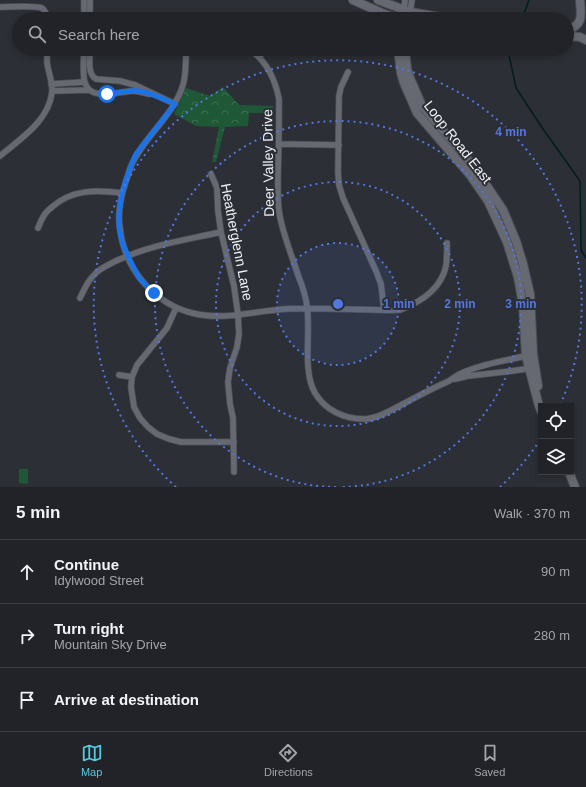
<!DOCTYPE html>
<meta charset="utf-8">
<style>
:root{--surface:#212328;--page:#292b30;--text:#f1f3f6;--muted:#a2a4a8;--line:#3e4045;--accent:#55cade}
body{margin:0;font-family:Helvetica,sans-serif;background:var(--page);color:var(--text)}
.controls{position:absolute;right:12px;bottom:12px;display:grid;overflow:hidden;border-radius:0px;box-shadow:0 2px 6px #0003}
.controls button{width:36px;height:36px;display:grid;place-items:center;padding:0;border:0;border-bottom:1px solid var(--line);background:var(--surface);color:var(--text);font:20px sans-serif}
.stop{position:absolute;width:12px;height:12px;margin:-9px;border:3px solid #1a73e8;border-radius:50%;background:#fff}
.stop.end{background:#1a73e8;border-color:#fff;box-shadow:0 1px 4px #0008}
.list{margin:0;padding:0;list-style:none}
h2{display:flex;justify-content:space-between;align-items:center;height:52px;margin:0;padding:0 16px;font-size:17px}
h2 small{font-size:13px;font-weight:400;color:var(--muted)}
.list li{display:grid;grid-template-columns:26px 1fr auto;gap:12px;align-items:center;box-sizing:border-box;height:64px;padding:0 16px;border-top:1px solid var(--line)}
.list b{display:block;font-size:15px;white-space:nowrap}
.list p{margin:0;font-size:13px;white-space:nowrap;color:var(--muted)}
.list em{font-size:13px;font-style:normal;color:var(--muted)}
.icon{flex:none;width:22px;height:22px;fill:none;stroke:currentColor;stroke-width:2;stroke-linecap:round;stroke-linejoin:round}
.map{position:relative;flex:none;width:586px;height:487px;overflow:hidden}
.search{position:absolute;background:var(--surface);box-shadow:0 2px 6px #0003;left:12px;right:12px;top:12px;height:44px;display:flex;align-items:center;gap:10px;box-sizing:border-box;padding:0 14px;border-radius:22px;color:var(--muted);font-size:15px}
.sheet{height:244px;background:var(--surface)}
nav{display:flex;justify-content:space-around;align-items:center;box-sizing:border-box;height:56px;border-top:1px solid var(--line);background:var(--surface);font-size:11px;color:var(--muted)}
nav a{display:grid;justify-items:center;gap:2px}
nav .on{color:var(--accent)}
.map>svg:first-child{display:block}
.forest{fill:url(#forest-crowns)}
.pitch{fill:#1e5837}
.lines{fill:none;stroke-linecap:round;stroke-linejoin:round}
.stream{stroke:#001e20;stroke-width:1.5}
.street-casing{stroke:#4a4c51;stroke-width:7}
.secondary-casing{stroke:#4a4c51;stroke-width:10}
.street{stroke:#666971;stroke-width:5.5}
.secondary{stroke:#666971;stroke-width:8}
.route{stroke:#1a73e8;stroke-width:5}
.ring{fill:none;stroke:#5277e0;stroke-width:2;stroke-dasharray:2 4}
.labels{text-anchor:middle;stroke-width:4;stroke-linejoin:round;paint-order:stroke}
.street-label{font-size:14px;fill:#f0f2f6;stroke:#2c2f35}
.centre{fill:#5277e0;stroke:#2c2f35;stroke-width:2}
.ring-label{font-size:12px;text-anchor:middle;font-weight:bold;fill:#5277e0;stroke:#2c2f35;stroke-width:4;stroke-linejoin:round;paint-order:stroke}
</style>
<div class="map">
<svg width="586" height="487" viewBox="0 0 586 487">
<defs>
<pattern id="forest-crowns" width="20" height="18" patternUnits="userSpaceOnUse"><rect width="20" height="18" fill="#1e5837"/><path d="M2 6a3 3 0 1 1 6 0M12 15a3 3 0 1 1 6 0" fill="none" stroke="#3f7055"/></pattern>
</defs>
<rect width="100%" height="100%" fill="#2c2f35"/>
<path class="forest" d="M223,87L239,105L273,106L272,113H249L248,126L225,127L216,162H212L219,127L196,126L174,114L186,88L210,96Z"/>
<path class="pitch" d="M19,469H28V484L19,483Z"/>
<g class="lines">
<path class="stream" d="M522,19L529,0
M512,49L509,55L516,88L543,129L580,181L581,250L586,258"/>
<defs>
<path id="street" d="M84,0V19
M90,0V19
M0,7C9,7 34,5 42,8C46,11 47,15 48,19
M404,10L405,0
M410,12L412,0
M84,49C84,60 82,73 85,83C91,102 120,91 134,91C139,91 144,93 149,94
M90,49C90,58 87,74 96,79L120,81L135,85L175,104
M186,49C186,60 186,75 183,85C173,117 144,136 131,166C129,171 128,176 126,181C121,196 117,212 120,228C124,268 153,303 192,313C222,321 254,311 285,309C323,307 362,311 400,310C421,302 441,289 446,266C447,259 447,251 447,243
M249,49C266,60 275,79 279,99C279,123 279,147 278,172C278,186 277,202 280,217C284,237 292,256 298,275C302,285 306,295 307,307C311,333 302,370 315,393C325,410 344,419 364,419C377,419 391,410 403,404C418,396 433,388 449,381C453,378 457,375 462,373C483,363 507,361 529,355
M259,57L266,49
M348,72L341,87L339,96L338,172L339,185L343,198L376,271L381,284L384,310
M51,84L85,82
M52,91L89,90
M279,144L339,145
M0,156C20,139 49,121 52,92C53,82 48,72 47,62C47,57 47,53 47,49
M211,174L217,188L218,211L221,232L234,286L238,315L239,334L237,347L230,368L228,382L230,404L233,418L234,472
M38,228C40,223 42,218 45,214C47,211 50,209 52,207C72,189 97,190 122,193
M80,298C85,288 88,280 97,272C103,267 110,264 118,260C150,245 186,240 221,232
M176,308L167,328L137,365L132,377L131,387L134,407L140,418L148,427L157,434L169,439L181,442H234
M119,375L132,377
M455,379L468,376L512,371L532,368"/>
<path id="secondary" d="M353,0L382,13L399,19
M378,0L410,12L452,19
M567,30C584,25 581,15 580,0
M567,36L580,37L586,40
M398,49L401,73L404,83L417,113L470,175L488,201L507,242L518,277L523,305L526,356L539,406L541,411
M405,49L407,69L410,78L422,106L471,163L489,189L503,210L516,241L523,264L530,294L533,354L538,386
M569,472L575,487"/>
</defs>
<use href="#street" class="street-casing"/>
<use href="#secondary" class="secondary-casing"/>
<use href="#street" class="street"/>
<use href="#secondary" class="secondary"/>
</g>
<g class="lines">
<path class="route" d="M107,94C117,93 128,90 139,91C151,93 163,99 175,104L136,154L130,168L122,193L119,214V228L122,242L128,256L139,278L154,293"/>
</g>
<circle cx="338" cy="304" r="61" fill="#5277e0" fill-opacity=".12"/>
<g class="ring">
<circle cx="338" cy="304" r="61"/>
<circle cx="338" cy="304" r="122"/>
<path d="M336 487A183 183 0 1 1 340 487"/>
<path d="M540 440A244 244 0 0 1 500 487M176 487A244 244 0 1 1 560 405"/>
</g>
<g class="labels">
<g class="street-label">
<text transform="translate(458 142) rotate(52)" y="5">Loop Road East</text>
<text transform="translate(268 163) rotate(-91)" y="5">Deer Valley Drive</text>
<text transform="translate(237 242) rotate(79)" y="5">Heatherglenn Lane</text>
</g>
</g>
<circle cx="338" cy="304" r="6" class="centre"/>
<g class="ring-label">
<text x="511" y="136">4 min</text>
<text x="399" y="308">1 min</text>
<text x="460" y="308">2 min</text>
<text x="521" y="308">3 min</text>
</g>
</svg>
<div class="controls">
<button><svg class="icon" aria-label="locate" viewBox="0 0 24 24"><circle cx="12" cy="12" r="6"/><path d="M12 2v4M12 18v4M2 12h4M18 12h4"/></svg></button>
<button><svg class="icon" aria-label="layers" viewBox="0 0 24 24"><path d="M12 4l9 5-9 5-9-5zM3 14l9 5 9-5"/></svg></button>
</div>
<div class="stop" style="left:107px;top:94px"></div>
<div class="stop end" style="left:154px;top:293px"></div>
<div class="search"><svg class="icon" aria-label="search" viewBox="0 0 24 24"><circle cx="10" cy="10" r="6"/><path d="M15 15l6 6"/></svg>Search here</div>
</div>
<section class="sheet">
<h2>5 min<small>Walk · 370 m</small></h2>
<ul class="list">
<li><svg class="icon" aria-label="ahead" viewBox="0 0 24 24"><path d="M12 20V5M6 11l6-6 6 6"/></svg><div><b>Continue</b><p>Idylwood Street</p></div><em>90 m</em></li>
<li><svg class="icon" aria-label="right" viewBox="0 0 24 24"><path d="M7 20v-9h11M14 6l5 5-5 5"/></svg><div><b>Turn right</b><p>Mountain Sky Drive</p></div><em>280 m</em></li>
<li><svg class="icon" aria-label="arrive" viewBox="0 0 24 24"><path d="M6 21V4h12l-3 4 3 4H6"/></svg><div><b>Arrive at destination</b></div></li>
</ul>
</section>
<nav>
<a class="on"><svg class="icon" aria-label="map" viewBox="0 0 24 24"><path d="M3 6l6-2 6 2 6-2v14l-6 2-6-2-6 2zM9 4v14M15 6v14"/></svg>Map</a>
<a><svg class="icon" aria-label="directions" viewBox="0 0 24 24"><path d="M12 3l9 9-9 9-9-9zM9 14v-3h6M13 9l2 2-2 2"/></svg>Directions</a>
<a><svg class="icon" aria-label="saved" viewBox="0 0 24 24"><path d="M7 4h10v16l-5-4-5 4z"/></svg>Saved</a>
</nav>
